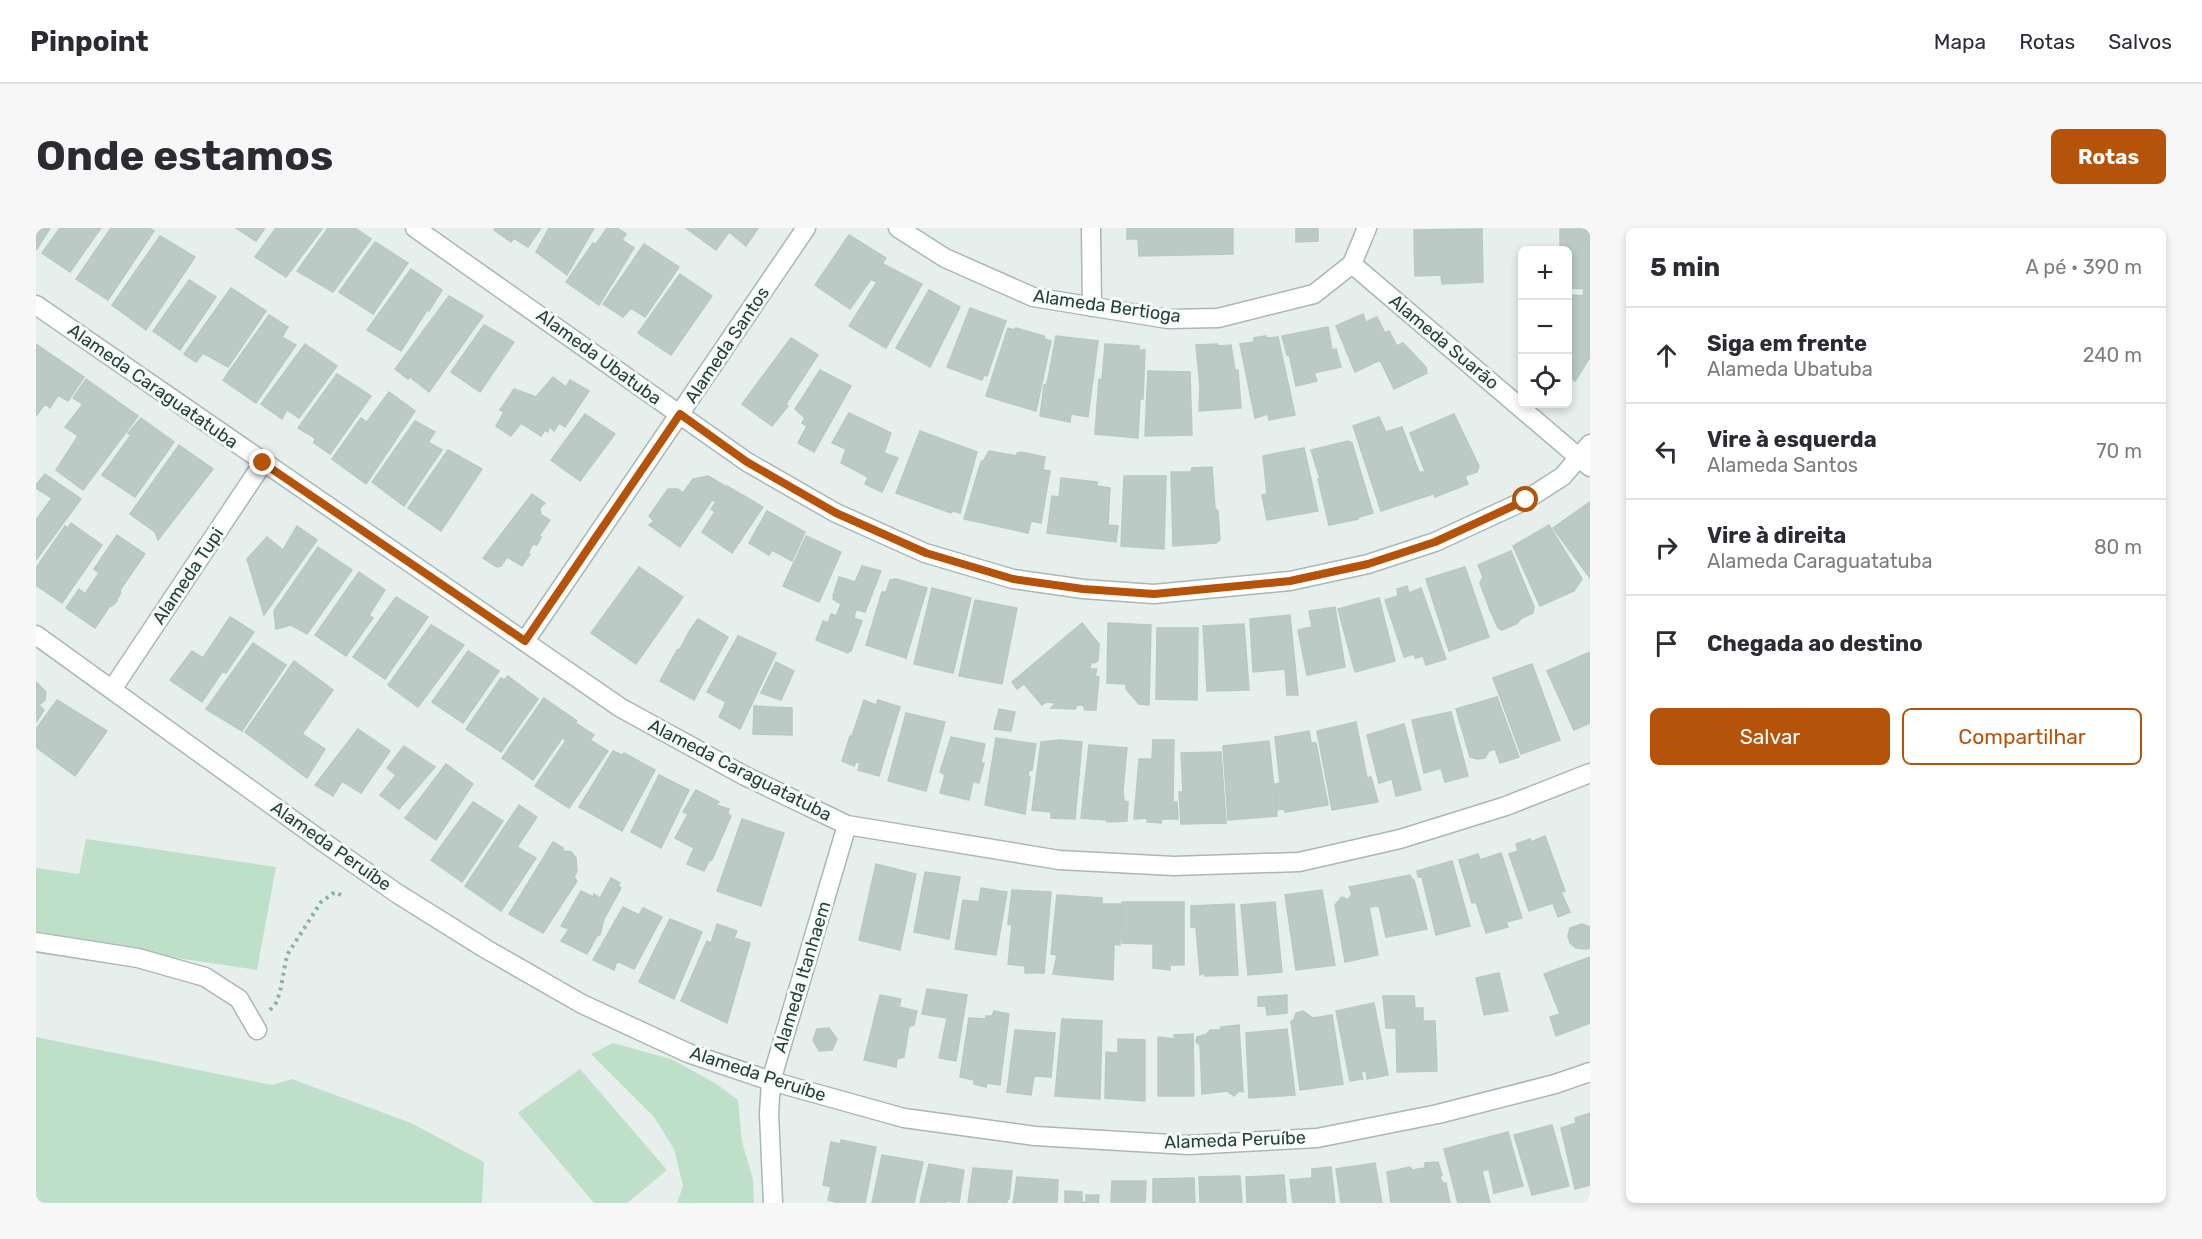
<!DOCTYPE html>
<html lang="pt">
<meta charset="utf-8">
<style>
:root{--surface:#fff;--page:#f7f7f7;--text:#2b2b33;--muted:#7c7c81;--line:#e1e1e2;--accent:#b45309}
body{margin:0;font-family:Rubik,sans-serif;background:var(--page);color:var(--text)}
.controls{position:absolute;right:18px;top:18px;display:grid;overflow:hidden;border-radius:9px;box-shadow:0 3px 9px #0003}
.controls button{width:54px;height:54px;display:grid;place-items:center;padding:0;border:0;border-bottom:2px solid var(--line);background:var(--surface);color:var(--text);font:30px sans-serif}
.stop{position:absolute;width:18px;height:18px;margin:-14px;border:4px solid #b45309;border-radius:50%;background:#fff}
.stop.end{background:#b45309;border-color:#fff;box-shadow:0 2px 6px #0008}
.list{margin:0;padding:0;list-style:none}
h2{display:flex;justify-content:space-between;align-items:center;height:78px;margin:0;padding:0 24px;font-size:26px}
h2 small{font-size:20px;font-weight:400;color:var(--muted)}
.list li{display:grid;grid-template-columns:39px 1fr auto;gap:18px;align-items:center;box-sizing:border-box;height:96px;padding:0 24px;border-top:2px solid var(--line)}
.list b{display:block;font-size:22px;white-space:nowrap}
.list p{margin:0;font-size:20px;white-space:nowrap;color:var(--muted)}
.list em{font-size:20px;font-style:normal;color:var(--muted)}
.actions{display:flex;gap:12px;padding:18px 24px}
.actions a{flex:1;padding:14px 0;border:2px solid var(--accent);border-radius:9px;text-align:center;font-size:21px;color:var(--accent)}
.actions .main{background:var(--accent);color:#fff}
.icon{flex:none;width:33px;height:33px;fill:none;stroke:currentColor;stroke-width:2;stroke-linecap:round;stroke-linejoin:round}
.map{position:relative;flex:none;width:1554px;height:975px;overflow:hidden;border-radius:9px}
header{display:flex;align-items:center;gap:36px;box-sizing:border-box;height:84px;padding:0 30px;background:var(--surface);border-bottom:2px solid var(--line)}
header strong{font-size:28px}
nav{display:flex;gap:33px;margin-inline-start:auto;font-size:21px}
.intro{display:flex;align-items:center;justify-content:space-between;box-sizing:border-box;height:144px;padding:0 36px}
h1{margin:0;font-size:42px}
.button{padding:15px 27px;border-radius:9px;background:var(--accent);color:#fff;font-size:21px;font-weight:700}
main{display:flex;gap:36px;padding:0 36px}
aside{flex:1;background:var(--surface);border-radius:9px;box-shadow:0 3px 9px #0003}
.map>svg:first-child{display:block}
.green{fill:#bfe0c8}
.building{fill:#bbcac4;stroke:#b8c9c2;stroke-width:1.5}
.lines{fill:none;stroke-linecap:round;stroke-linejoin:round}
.minor-casing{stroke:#a8b8b2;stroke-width:21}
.path{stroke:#86b3a5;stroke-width:4;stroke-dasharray:3 4.5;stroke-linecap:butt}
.minor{stroke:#fff;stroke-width:18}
.route{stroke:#b45309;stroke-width:8}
.labels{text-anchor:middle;stroke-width:6;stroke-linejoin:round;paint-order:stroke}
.street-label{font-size:18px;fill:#24423a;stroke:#f7fbf9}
</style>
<header>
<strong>Pinpoint</strong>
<nav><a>Mapa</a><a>Rotas</a><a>Salvos</a></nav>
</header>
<div class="intro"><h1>Onde estamos</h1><a class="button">Rotas</a></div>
<main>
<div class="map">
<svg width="1554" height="975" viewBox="0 0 1554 975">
<rect width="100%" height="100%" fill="#e6efeb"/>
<path class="green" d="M50,611L240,639L221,742L0,709V640L43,646Z
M0,809L236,857L256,851L375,895L448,934L446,975H0Z
M577,815L635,831L679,855L702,872L706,914L717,951L718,975H641L647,958L638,921L618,889L555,826Z
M544,841L631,942L591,975H558L482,885Z"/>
<path class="building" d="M0,0H14L1,21H0Z
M24,0H65L34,44L6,25Z
M75,0H113L118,3L72,72L40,51Z
M200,0H229L220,13Z
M240,0L286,1L250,49L219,29Z
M292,0H319L335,11L297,64L261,43Z
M459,0H505L492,19L478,10L475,14L458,2Z
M513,0H558L531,47L500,24Z
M571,0H581L590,6L586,12L598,20L563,77L530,54L557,15L560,16Z
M722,0L710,18L693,4L680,22L651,1Z
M1091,0H1197V26L1103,28L1102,11H1091Z
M1260,0H1282V13L1260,14Z
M1446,1L1447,54L1406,56L1405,47L1379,48L1378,2Z
M1524,1H1554V61L1532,60V22H1524Z
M813,7L850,30L814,81L779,57Z
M124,8L159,29L110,102L76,77Z
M339,14L372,35L337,86L303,64Z
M608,16L643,39L609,89L595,80L587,89L567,76Z
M1485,25H1486V59H1484Z
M847,36L886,56L850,120L813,98L841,54L836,52Z
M375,41L406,62L393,83L391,82L365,123L331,102Z
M644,46L676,68L635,127L602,105Z
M153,52L180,69L144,122L117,103Z
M195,60L230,83L192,139L167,125L160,134L148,126Z
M893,62L924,79L894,139L860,120Z
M1548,62H1554V129L1539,153L1532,147V69H1535V67L1547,68Z
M413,68L447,88L393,164L374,149L372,151L359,141Z
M934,80L970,93L951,148L948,147L946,152L911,139Z
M1327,86L1330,94L1341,89L1349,105L1353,103L1361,118L1367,115L1390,139L1391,145L1358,161L1344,132L1319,144L1300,98Z
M233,87L252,99L246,109L260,117L220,175L187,152Z
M448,97L478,114L444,164L415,144Z
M1292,99L1296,122L1300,121L1305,139L1278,145L1281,153L1260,158L1253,126L1251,127L1246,108Z
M972,100L977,102L980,100L1008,108L1009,111L1015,113L1000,183L950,168Z
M1020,108L1062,113L1052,189L1035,186L1034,194L1004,188L1008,157L1011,156Z
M1230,108V110L1242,109L1259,187L1233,192L1232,186L1219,190L1204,116L1218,114V110Z
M755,110L782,127L750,176L752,178L736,198L706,176Z
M0,116L48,149L32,173L22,167L14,180L9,176L0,188Z
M269,116L301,138L263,190L251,182L246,191L225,176Z
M1069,116L1103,118V122H1109L1107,171H1104L1102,210L1059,206L1063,151L1066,152Z
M1182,116L1183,118L1195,117L1199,142H1202L1205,180L1163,183L1164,159L1160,117Z
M784,142L815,158L778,224L762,215L771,198L766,195L769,190L759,181Z
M1112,143L1154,144L1156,207L1109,208Z
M301,146L335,168L294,226L278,215L279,210L262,200Z
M517,149L530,159L534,152L553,163L529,199L523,195L518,203L513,198L512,204L509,202L505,208L485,195L475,208L460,198L468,184L464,182L478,161L500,169Z
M50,151L102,188L47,262L20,242L42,208L29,199L47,176L37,170Z
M353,164L379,183L330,256L296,231L325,190L331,194Z
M813,185L855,205L848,225L862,230L846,264L829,256L832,249L805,235L810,221L796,215Z
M549,186L579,206L544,253L515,232Z
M1418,186L1443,238L1441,244L1429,248L1432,256L1399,269L1374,205Z
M1343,189L1350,204L1366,199L1383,244H1389L1397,266L1345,283L1317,198Z
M105,190L138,214L99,269L66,247L95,207L92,205Z
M379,193L399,204L392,214L406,222L368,278L336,254Z
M884,203L941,224L924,285L917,283L915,285L860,265Z
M1312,213L1316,215L1337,285L1323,289L1322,291L1293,297L1282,251H1284L1275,222Z
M143,217L177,241L122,312L119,304L94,286Z
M1268,220L1282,283L1231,292L1226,267L1231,266L1227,228Z
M412,222L446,241L405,303L372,280Z
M953,223L981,228V225L985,224L1009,229L1007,242L1014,243L1005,295L995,293L992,305L928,291L945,234L948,232Z
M1176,239L1179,280L1182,283L1184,312L1180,315L1137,318L1135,244H1155L1156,240Z
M9,246L45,271L0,332V292L16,270L0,260V257Z
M672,248L689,258L679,273L676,272L644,319L613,297L618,293L613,288L632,261H642L647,265L657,251Z
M1088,248H1130L1128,321L1085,318Z
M1025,250L1061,254V258L1074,260L1072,297L1082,298L1080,314L1011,305L1016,268L1023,269Z
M691,258L727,279L696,325L666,304L679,284L675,281Z
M496,266L509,275L504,280L505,287L514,292L503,308L505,309L501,317L497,316L492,325L494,326L486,338L471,329L465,338L461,339L447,330Z
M1554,274V350L1517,300Z
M731,283L769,304L756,333L736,322L733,327L713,315Z
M35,295L66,317L26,375L0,357V340L29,298L32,300Z
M1513,297L1546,351L1538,363L1504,378L1477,318Z
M261,298L281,312L228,387L211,331L231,309L247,322Z
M81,307L109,326L84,362L85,365L81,371V373L76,378H74L59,400L30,380L43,361L49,366L63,345L58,341Z
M770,308L805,324L783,374L747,358Z
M282,319L316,342L271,406L255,397L240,401L238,383Z
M1475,323L1498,379L1497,385L1486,390L1480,396L1466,402L1462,400L1454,382L1444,355L1447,349L1442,337Z
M826,338L845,343L829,384L820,381L818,390L826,393L815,423L813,422L812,425L780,412L787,393L792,395L795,386L800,388L805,376L797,371L799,368H797L803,349L819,354Z
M603,339L647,369L600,436L555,405Z
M1429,339L1453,409L1413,423L1390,351Z
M323,344L349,362L333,387L337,390L310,428L279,407Z
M860,351L891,360L870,430L830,417L846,364H850L854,352Z
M1371,358L1373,365L1385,360L1410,431L1390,437L1387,428L1379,430L1378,426L1368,429L1349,372L1362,368L1361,361Z
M896,360L935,370L917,445L878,436Z
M360,369L392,389L349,451L317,429Z
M1343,370L1359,433L1319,444L1302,381Z
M939,372L981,380L966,456L923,448Z
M1299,379L1309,439L1271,447L1262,402L1276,399L1273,383Z
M1254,387L1262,467H1251L1249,441L1217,444L1214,391Z
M194,389L218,404L190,445L186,444L166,474L134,452L156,423L167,430Z
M662,391L692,409L658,472L624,453L641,422L644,421L654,402Z
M1046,395L1063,416L1062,433L1058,435L1055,434L1054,441H1061L1059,448L1063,449L1060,482H1049L1047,477H1041L1039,481L1015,480L1020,475L1010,474L1006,477L988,456L981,461L976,454Z
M1072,395L1115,397L1113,477L1103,476L1090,461V456L1071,455Z
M1208,396L1213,462L1171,463L1167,398Z
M395,397L428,417L382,479L352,457Z
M1121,400H1162L1161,472L1120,471Z
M702,408L740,425L704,501L683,489L690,474L671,464Z
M217,415L250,437L206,503L170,481Z
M432,423L463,443L427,495L396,474Z
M1554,424V495L1538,502L1511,443Z
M258,433L297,462L266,506L289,521L271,550L209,504Z
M740,434L758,443L745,472L725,465Z
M1496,436L1524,512L1485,526L1457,450Z
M472,448L502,471L465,524L430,501L465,450L468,452Z
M0,454L10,464L9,472L3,477L8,482L1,493Z
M1461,469L1483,529L1464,535L1459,521L1453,523L1449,530L1441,531L1434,529L1420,481Z
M508,470L541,493L529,512L527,509L497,552L466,530Z
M21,472L71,503L39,548L0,519V501Z
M828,472L840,477L842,472L864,479L843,548L822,542L824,535L820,534L818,538L806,533L814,508H816Z
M718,478L756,480V507L717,506Z
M963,481L979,484L975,503L958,501Z
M1415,484L1432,548L1409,554L1405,540L1388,545L1376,492Z
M870,485L909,494L890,563L852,553Z
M1320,494L1331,550L1335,549L1342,574L1296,582L1281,503Z
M541,496L558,507L554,512L572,523L533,580L499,558Z
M1368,496L1385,562L1360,568L1356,551L1343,555L1331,507Z
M322,501L354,523L325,565L306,553L297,568L279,557Z
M1273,503L1275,515H1280L1292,577L1249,584V581L1241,582L1239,556L1244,555L1239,509Z
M915,509L949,516L945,535H948L943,555L937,553L933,572L904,565L909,547L904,544Z
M960,510L1000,516L996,542L993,541L992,548L994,549L989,586L949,577Z
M1024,512L1046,514L1039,591L1015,590V584L996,582L1005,514Z
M1117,512H1138L1137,574H1141L1142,591H1126L1125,595L1111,594V590L1098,591L1103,531H1116Z
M1233,513L1241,588L1192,592L1187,518Z
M1053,517L1091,520L1087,562L1088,573L1092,574L1091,593L1071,594V592L1045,590Z
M368,518L399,539L363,581L344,567L360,547L351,540Z
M577,523L586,527L588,525L619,542L586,603L543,579Z
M1185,524L1190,595L1145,596L1143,564H1147L1145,525Z
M410,536L437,556L400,612L369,590Z
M623,547L653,562L625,620L595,604Z
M660,562L683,574L680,577L693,581L692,586L695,588L676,632L673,633L668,643L651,636L658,620L639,610L652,586L647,584Z
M437,574L467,593L426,654L395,632Z
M483,577L501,589L481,619L500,630L465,683L429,658Z
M706,591L748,605L725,678L681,663Z
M1509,608L1529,663L1525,664L1534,684L1522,689L1517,675L1493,683L1473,626L1482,623L1480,616L1494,611L1495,614Z
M517,614L527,620V623L535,624L540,630L541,643L538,649L541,653L507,705L473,686Z
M1465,625L1486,690L1470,694L1472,699L1450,705L1440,674L1436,675L1423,632L1442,626L1444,632Z
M1416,633L1434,698L1400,707L1386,649H1382L1381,643Z
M840,636L880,646L864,722L823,712Z
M889,644L924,649L913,711L878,704Z
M1374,647L1376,651L1378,652L1391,701L1350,709L1343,678L1333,679L1342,727L1309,734L1299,677L1306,669L1312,672L1316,666L1313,659Z
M575,650L584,655L582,658L585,660L568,691L564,707L561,708L551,726L525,713L533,701L525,698L545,663L557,669L558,666L564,670Z
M945,660L971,664L960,727L919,721L927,672L943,674Z
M976,662L1015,664L1008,745H989V738L972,736L976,697L972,696Z
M1286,662L1299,737L1260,742L1249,667Z
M1021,667L1066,670V676H1085L1084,717L1078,716L1077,752L1017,746L1021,727L1015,726Z
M1086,674H1148V737H1134V742L1117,740V716L1086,715Z
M1239,674L1246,744L1212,747L1205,677Z
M1198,676L1202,747L1169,748V745L1164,747L1160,699H1155V678Z
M587,679L603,687L607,680L626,689L598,741L581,733L578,742L557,732Z
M634,691L666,704L638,771L603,754Z
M681,696L701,703L698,710L714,715L691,795L645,773L671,713L675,715Z
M1546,696L1554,699V720L1549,721L1540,720L1534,715L1532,708L1534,700Z
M1554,729V795L1520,808L1514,789L1524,786L1508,746Z
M1463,745L1472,783L1448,787L1440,750Z
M891,761L931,767L920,833L903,830L911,790L886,786Z
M844,767L865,771L863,779L881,783L878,797L873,798L868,829L861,831L860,839L828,832Z
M1251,767V785L1231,787L1230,778H1222V769Z
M1347,768H1378L1379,780H1387V793H1399L1401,843L1361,844L1360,800H1350Z
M1338,775L1352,847L1331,851L1330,843L1325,844L1327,851L1314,853L1300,783Z
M958,783L973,786L964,857L951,855L950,859L938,856V852L924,849L933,790L950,791V788H956Z
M1267,783L1277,790L1296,787L1307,856L1264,862L1255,793L1258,792L1260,785Z
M1026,791L1066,793L1064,871L1019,868Z
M1203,797L1207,864L1203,863L1198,868L1191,863L1166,866L1164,817L1160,814L1161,809L1171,806L1174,802H1184L1185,799Z
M793,800L801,811L796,822L783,823L777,812L781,801Z
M1251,801L1259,867L1213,870L1210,805Z
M979,802L1019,805L1015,849L998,848L995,867L971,864Z
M1157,806L1158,868H1122V809L1139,811L1138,807Z
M1082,811L1109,812V873L1069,870L1070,824L1082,825Z
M1554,885V957L1539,961L1525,900L1540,895L1539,890Z
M1516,897L1533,958L1496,967L1478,907Z
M1472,904L1487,958L1458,965L1453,941L1446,943L1454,975H1422L1408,921Z
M805,912L840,919L829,975H803L792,972L795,959L787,957L795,914L805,916Z
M846,927L887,934L878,975H836Z
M1402,934L1406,947L1404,949L1407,955H1410L1414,975H1355L1351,944L1374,939L1376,942L1389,940V935Z
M1339,935L1346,975H1305L1300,941Z
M893,936L928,942L923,975L910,973V975H884Z
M1295,939L1299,975H1257L1254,952L1276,950V941Z
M937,940L976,943L973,971H971V975H932Z
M1248,947L1250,975H1211L1210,949Z
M1204,948L1206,975H1164L1163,949Z
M981,949L1022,952L1021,975H977Z
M1158,950L1159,975H1117V951Z
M1076,953H1110L1109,975H1075Z
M1029,963L1046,964V974H1050V967H1063L1062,975H1029Z"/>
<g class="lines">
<defs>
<path id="minor" d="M379,0L711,234L800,285L889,325L977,351L1047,361L1118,366L1254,353L1332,336L1399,314L1490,272L1527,248L1554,216
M862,0L909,30L997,69L1132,91L1182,90L1278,66L1316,36L1331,0
M1055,0L1056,79
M1316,36L1554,239
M0,77L585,480L709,548L811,597L1023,632L1138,638L1263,634L1364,611L1470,578L1554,545
M0,407L283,611L362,666L450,721L546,776L652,825L735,853L868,890L999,908L1152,917L1281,910L1402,886L1519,856L1554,844
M489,413L770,0
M77,460L227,235
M0,714L102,730L169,749L203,771L221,802
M737,975L733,886L735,853L811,597"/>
</defs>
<use href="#minor" class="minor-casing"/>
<path class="path" d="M234,782L240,775L244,764L251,727L285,674L299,664L309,669"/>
<use href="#minor" class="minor"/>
</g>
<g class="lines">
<path class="route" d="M227,235L489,413L644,186L711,234L800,285L890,325L977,351L1047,361L1118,366L1254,353L1332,336L1399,314L1490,272"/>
</g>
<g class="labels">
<g class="street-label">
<text transform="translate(1071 78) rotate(8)" y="6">Alameda Bertioga</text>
<text transform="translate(1408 114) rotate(40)" y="6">Alameda Suarão</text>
<text transform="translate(691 117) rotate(-56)" y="6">Alameda Santos</text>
<text transform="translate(563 129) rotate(36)" y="6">Alameda Ubatuba</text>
<text transform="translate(117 158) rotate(35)" y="6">Alameda Caraguatatuba</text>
<text transform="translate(152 348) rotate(-56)" y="6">Alameda Tupi</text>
<text transform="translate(704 542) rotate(27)" y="6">Alameda Caraguatatuba</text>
<text transform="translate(295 618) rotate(35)" y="6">Alameda Peruíbe</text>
<text transform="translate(766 749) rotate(-73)" y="6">Alameda Itanhaem</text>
<text transform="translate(722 846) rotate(18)" y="6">Alameda Peruíbe</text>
<text transform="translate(1199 912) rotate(-2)" y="6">Alameda Peruíbe</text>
</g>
</g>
</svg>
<div class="controls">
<button>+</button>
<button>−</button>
<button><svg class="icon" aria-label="locate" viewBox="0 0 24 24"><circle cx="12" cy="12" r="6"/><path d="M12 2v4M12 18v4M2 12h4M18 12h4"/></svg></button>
</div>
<div class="stop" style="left:1490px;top:272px"></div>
<div class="stop end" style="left:227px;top:235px"></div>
</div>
<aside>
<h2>5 min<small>A pé · 390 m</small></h2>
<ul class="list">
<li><svg class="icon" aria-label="ahead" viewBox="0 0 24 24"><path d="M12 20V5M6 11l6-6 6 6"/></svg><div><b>Siga em frente</b><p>Alameda Ubatuba</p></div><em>240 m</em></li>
<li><svg class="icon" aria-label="left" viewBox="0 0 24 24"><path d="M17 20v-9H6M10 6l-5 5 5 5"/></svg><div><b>Vire à esquerda</b><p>Alameda Santos</p></div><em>70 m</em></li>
<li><svg class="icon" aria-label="right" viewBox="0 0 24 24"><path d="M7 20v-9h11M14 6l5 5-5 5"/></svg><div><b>Vire à direita</b><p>Alameda Caraguatatuba</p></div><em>80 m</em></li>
<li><svg class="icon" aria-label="arrive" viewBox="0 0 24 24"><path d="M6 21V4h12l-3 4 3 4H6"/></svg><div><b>Chegada ao destino</b></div></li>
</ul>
<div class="actions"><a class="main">Salvar</a><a>Compartilhar</a></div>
</aside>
</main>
